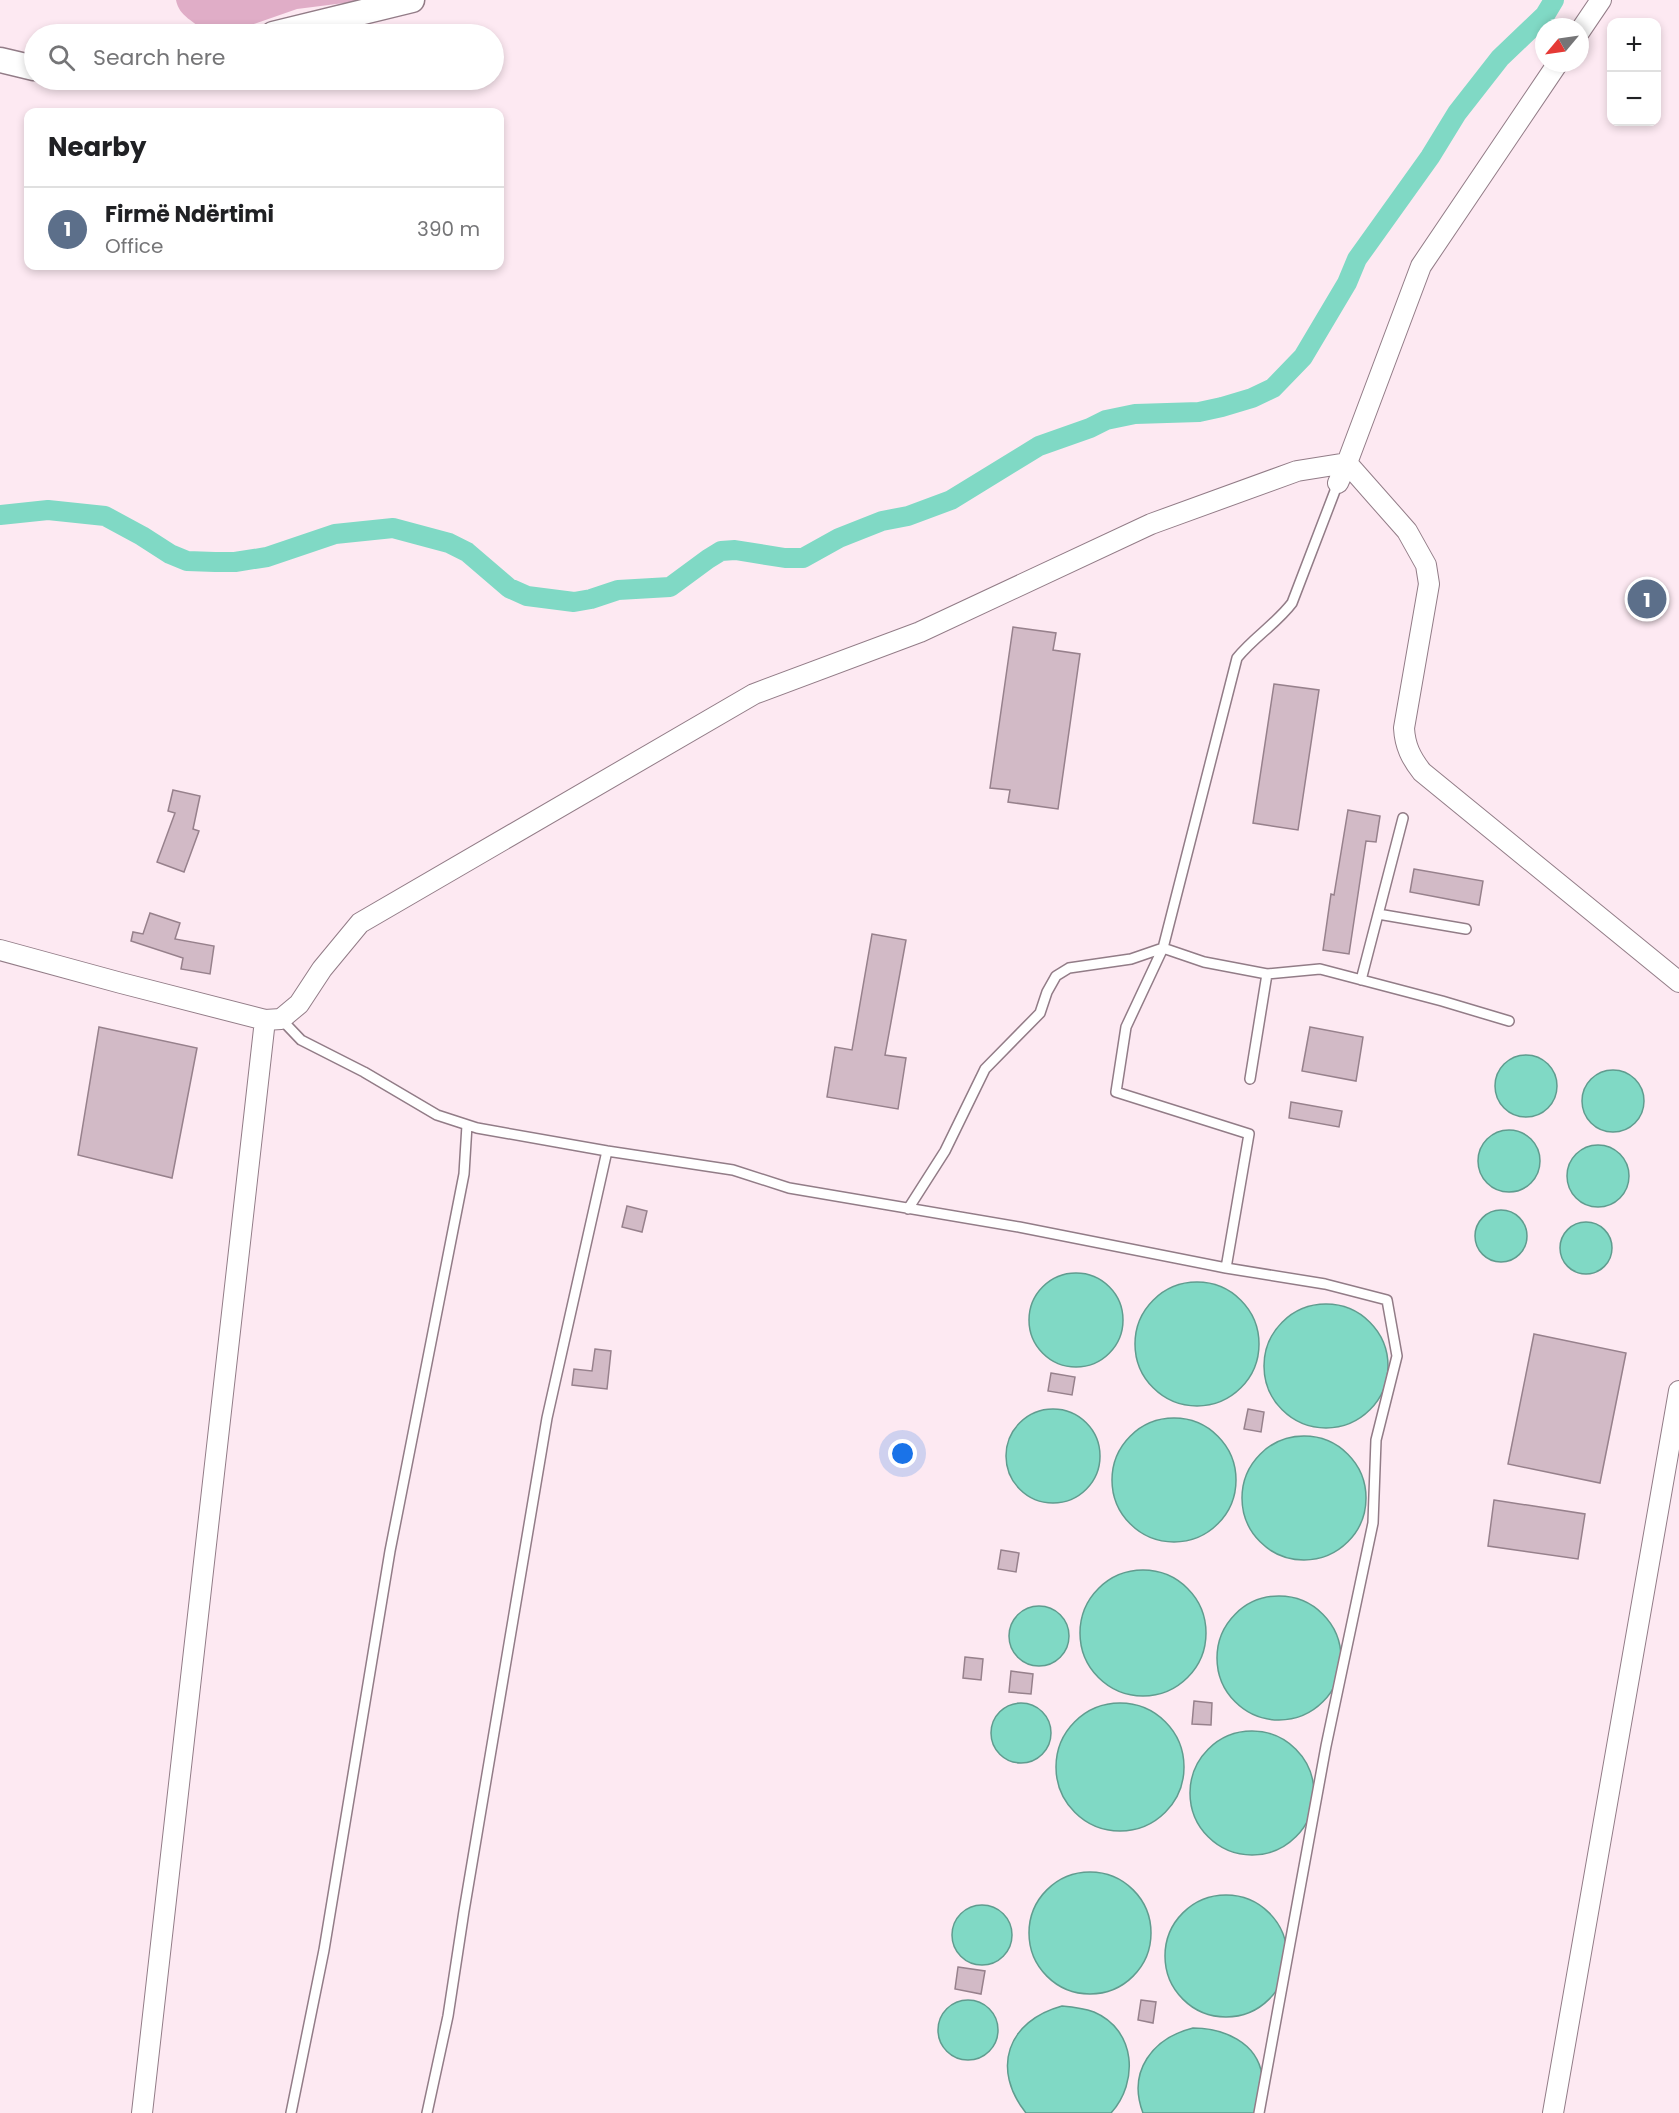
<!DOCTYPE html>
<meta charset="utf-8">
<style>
:root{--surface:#fff;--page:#f2f2f2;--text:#202124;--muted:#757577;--line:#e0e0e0;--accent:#ea580c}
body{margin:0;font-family:Poppins,sans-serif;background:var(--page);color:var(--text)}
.controls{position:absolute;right:18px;top:18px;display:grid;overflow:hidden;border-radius:12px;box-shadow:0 3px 9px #0003}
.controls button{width:54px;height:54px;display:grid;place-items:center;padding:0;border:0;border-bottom:2px solid var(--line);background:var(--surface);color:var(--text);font:30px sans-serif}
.compass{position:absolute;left:1535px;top:18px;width:54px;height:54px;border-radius:50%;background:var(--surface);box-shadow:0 3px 9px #0003;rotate:241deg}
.you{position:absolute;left:903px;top:1454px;width:21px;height:21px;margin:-15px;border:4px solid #fff;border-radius:50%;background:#1a73e8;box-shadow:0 0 0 9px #1a73e833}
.badge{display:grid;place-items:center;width:39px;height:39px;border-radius:50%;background:var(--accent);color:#fff;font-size:20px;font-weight:700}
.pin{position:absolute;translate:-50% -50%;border:3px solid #fff;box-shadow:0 2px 6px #0006}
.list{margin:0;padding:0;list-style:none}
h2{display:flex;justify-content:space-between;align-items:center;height:78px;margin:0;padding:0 24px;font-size:26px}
h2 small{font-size:20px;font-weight:400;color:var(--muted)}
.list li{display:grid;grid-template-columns:39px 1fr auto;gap:18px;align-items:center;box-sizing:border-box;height:84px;padding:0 24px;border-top:2px solid var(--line)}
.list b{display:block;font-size:22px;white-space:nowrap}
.list p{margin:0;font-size:20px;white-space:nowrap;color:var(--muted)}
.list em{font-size:20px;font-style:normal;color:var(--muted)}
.icon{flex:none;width:33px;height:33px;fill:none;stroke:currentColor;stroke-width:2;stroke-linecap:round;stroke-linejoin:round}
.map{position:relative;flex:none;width:1679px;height:2113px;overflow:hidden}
.search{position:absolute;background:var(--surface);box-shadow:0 3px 9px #0003;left:24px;top:24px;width:480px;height:66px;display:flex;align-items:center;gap:15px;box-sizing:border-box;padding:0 21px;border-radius:33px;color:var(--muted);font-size:22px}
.panel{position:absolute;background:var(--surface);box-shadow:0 3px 9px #0003;left:24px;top:108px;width:480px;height:162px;border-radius:12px}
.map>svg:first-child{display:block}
.green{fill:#e0adc7}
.water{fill:#80d9c5;stroke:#609c8f;stroke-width:1.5}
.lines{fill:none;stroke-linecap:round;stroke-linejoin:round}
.canal{stroke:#80d9c5;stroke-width:20}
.building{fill:#d2bac6;stroke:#97818c;stroke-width:1.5}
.service-casing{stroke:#927c87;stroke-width:12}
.minor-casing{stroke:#927c87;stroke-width:22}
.tertiary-casing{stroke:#927c87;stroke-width:27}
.service{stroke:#fff;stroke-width:9}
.minor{stroke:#fff;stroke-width:20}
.tertiary{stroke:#fff;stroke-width:24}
</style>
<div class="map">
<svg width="1679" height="2113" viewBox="0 0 1679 2113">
<rect width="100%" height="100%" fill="#fde9f2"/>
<path class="green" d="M176,0H368L297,9L245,27L206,33C195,21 179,17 176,0Z"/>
<path class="water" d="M1495 1086a31 31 0 1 1 62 0a31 31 0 1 1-62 0Z
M1582 1101a31 31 0 1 1 62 0a31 31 0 1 1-62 0Z
M1478 1161a31 31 0 1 1 62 0a31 31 0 1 1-62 0Z
M1567 1176a31 31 0 1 1 62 0a31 31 0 1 1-62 0Z
M1475 1236a26 26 0 1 1 52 0a26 26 0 1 1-52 0Z
M1560 1248a26 26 0 1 1 52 0a26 26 0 1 1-52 0Z
M1029 1320a47 47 0 1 1 94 0a47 47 0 1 1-94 0Z
M1135 1344a62 62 0 1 1 124 0a62 62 0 1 1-124 0Z
M1264 1366a62 62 0 1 1 124 0a62 62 0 1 1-124 0Z
M1006 1456a47 47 0 1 1 94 0a47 47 0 1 1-94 0Z
M1112 1480a62 62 0 1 1 124 0a62 62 0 1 1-124 0Z
M1242 1498a62 62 0 1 1 124 0a62 62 0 1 1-124 0Z
M1080 1633a63 63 0 1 1 126 0a63 63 0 1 1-126 0Z
M1217 1658a62 62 0 1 1 124 0a62 62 0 1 1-124 0Z
M1009 1636a30 30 0 1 1 60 0a30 30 0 1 1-60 0Z
M991 1733a30 30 0 1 1 60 0a30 30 0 1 1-60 0Z
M1056 1767a64 64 0 1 1 128 0a64 64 0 1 1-128 0Z
M1190 1793a62 62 0 1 1 124 0a62 62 0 1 1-124 0Z
M1029 1933a61 61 0 1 1 122 0a61 61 0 1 1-122 0Z
M1165 1956a61 61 0 1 1 122 0a61 61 0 1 1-122 0Z
M952 1935a30 30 0 1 1 60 0a30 30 0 1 1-60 0Z
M938 2030a30 30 0 1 1 60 0a30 30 0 1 1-60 0Z
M1062,2006C1073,2007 1083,2008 1094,2012C1136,2030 1139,2082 1111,2113H1026C991,2069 1007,2021 1062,2006Z
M1193,2028C1223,2028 1257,2042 1262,2075C1264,2086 1260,2101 1259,2113H1143C1127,2071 1153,2038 1193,2028Z"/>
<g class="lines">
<path class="canal" d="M0,515L48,510L105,516L142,536L170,554L187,561L215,562H235L267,557L335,534L393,528L449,543L467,552L509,588L527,596L574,602L591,599L618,590L670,587L708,559L721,551L735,550L785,558H803L839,538L882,521L908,516L951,500L1039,446L1090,428L1106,420L1135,414L1199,412L1222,407L1252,398L1273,388L1303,357L1347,283L1357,259L1430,157L1457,113L1500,58L1545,15L1554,0"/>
</g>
<path class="building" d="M1013,627L1056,633L1053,650L1080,654L1058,809L1008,802L1010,790L990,788Z
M1274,684L1319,690L1298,830L1253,823Z
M173,790L200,796L193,829L199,831L184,872L157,862L175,813L168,811Z
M1348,810L1380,816L1376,842L1366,841L1349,954L1323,950L1331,894L1334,895Z
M1414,869L1483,881L1479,905L1410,892Z
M150,913L180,923L175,939L214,946L210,974L181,969L183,958L131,941L133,932L143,934Z
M872,934L906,940L885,1055L906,1058L898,1109L827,1097L835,1047L852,1050Z
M99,1027L197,1048L172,1178L78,1155Z
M1310,1027L1363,1037L1356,1081L1302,1071Z
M1291,1102L1342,1111L1339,1127L1289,1118Z
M627,1206L647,1211L642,1232L622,1227Z
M1534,1334L1626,1353L1600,1483L1508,1464Z
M595,1349L611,1351L607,1389L572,1385L574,1369L592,1371Z
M1051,1373L1075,1377L1072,1395L1048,1391Z
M1248,1409L1264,1412L1261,1432L1244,1429Z
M1494,1500L1585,1514L1578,1559L1488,1546Z
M1001,1550L1019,1553L1016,1572L998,1569Z
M965,1657L983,1659L981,1680L963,1678Z
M1011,1671L1033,1674L1031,1694L1009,1692Z
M1194,1701L1212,1703L1211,1725L1192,1724Z
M958,1967L985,1971L981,1994L955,1989Z
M1141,2000L1156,2002L1153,2023L1138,2020Z"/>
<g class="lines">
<defs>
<path id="service" d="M1378,914L1466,929
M1361,980L1403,818
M281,1019L301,1040L364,1072L437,1115L477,1128L607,1151L733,1170L789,1188L1019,1227L1226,1268
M1250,1079L1267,974
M908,1209L945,1151L985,1069L1040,1013L1047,992L1056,976L1069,968L1131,959L1163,948L1204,962L1267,974L1320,969L1442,1001L1509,1021
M291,2113L324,1950L390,1551L464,1174L467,1125
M427,2113L448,2016L464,1911L547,1418L607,1151
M1259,2113L1326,1746L1373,1523L1376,1440L1397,1356L1387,1300L1325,1284L1226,1268L1249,1134L1116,1092L1126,1027L1163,948L1237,658C1254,637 1276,624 1292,603L1338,483"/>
<path id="minor" d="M1580,31L1601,0
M1338,483L1347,463L1421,266L1558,63
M0,950L121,983L265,1020L281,1019L299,1004L322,969L360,923L754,694L920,632L1151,524L1297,471L1347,463L1407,531L1426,565L1429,584L1404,728C1405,746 1411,758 1422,772L1679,982
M142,2113L265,1020
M1553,2113C1596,1873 1635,1632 1679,1391"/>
<path id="tertiary" d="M273,34L412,0
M0,60L34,68"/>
</defs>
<use href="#service" class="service-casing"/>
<use href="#minor" class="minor-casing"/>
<use href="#tertiary" class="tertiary-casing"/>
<use href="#service" class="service"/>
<use href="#minor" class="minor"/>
<use href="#tertiary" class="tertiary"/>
</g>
</svg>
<div class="controls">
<button>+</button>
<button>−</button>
</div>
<svg class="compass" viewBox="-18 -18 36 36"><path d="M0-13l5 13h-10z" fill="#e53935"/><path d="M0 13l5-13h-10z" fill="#757577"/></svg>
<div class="you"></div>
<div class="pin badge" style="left:1647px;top:599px;background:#5c6f8a">1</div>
<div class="search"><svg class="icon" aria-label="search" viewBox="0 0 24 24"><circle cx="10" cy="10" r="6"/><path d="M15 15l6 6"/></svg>Search here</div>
<section class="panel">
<h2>Nearby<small></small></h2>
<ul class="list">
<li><span class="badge" style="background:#5c6f8a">1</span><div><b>Firmë Ndërtimi</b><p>Office</p></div><em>390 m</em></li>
</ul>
</section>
</div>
